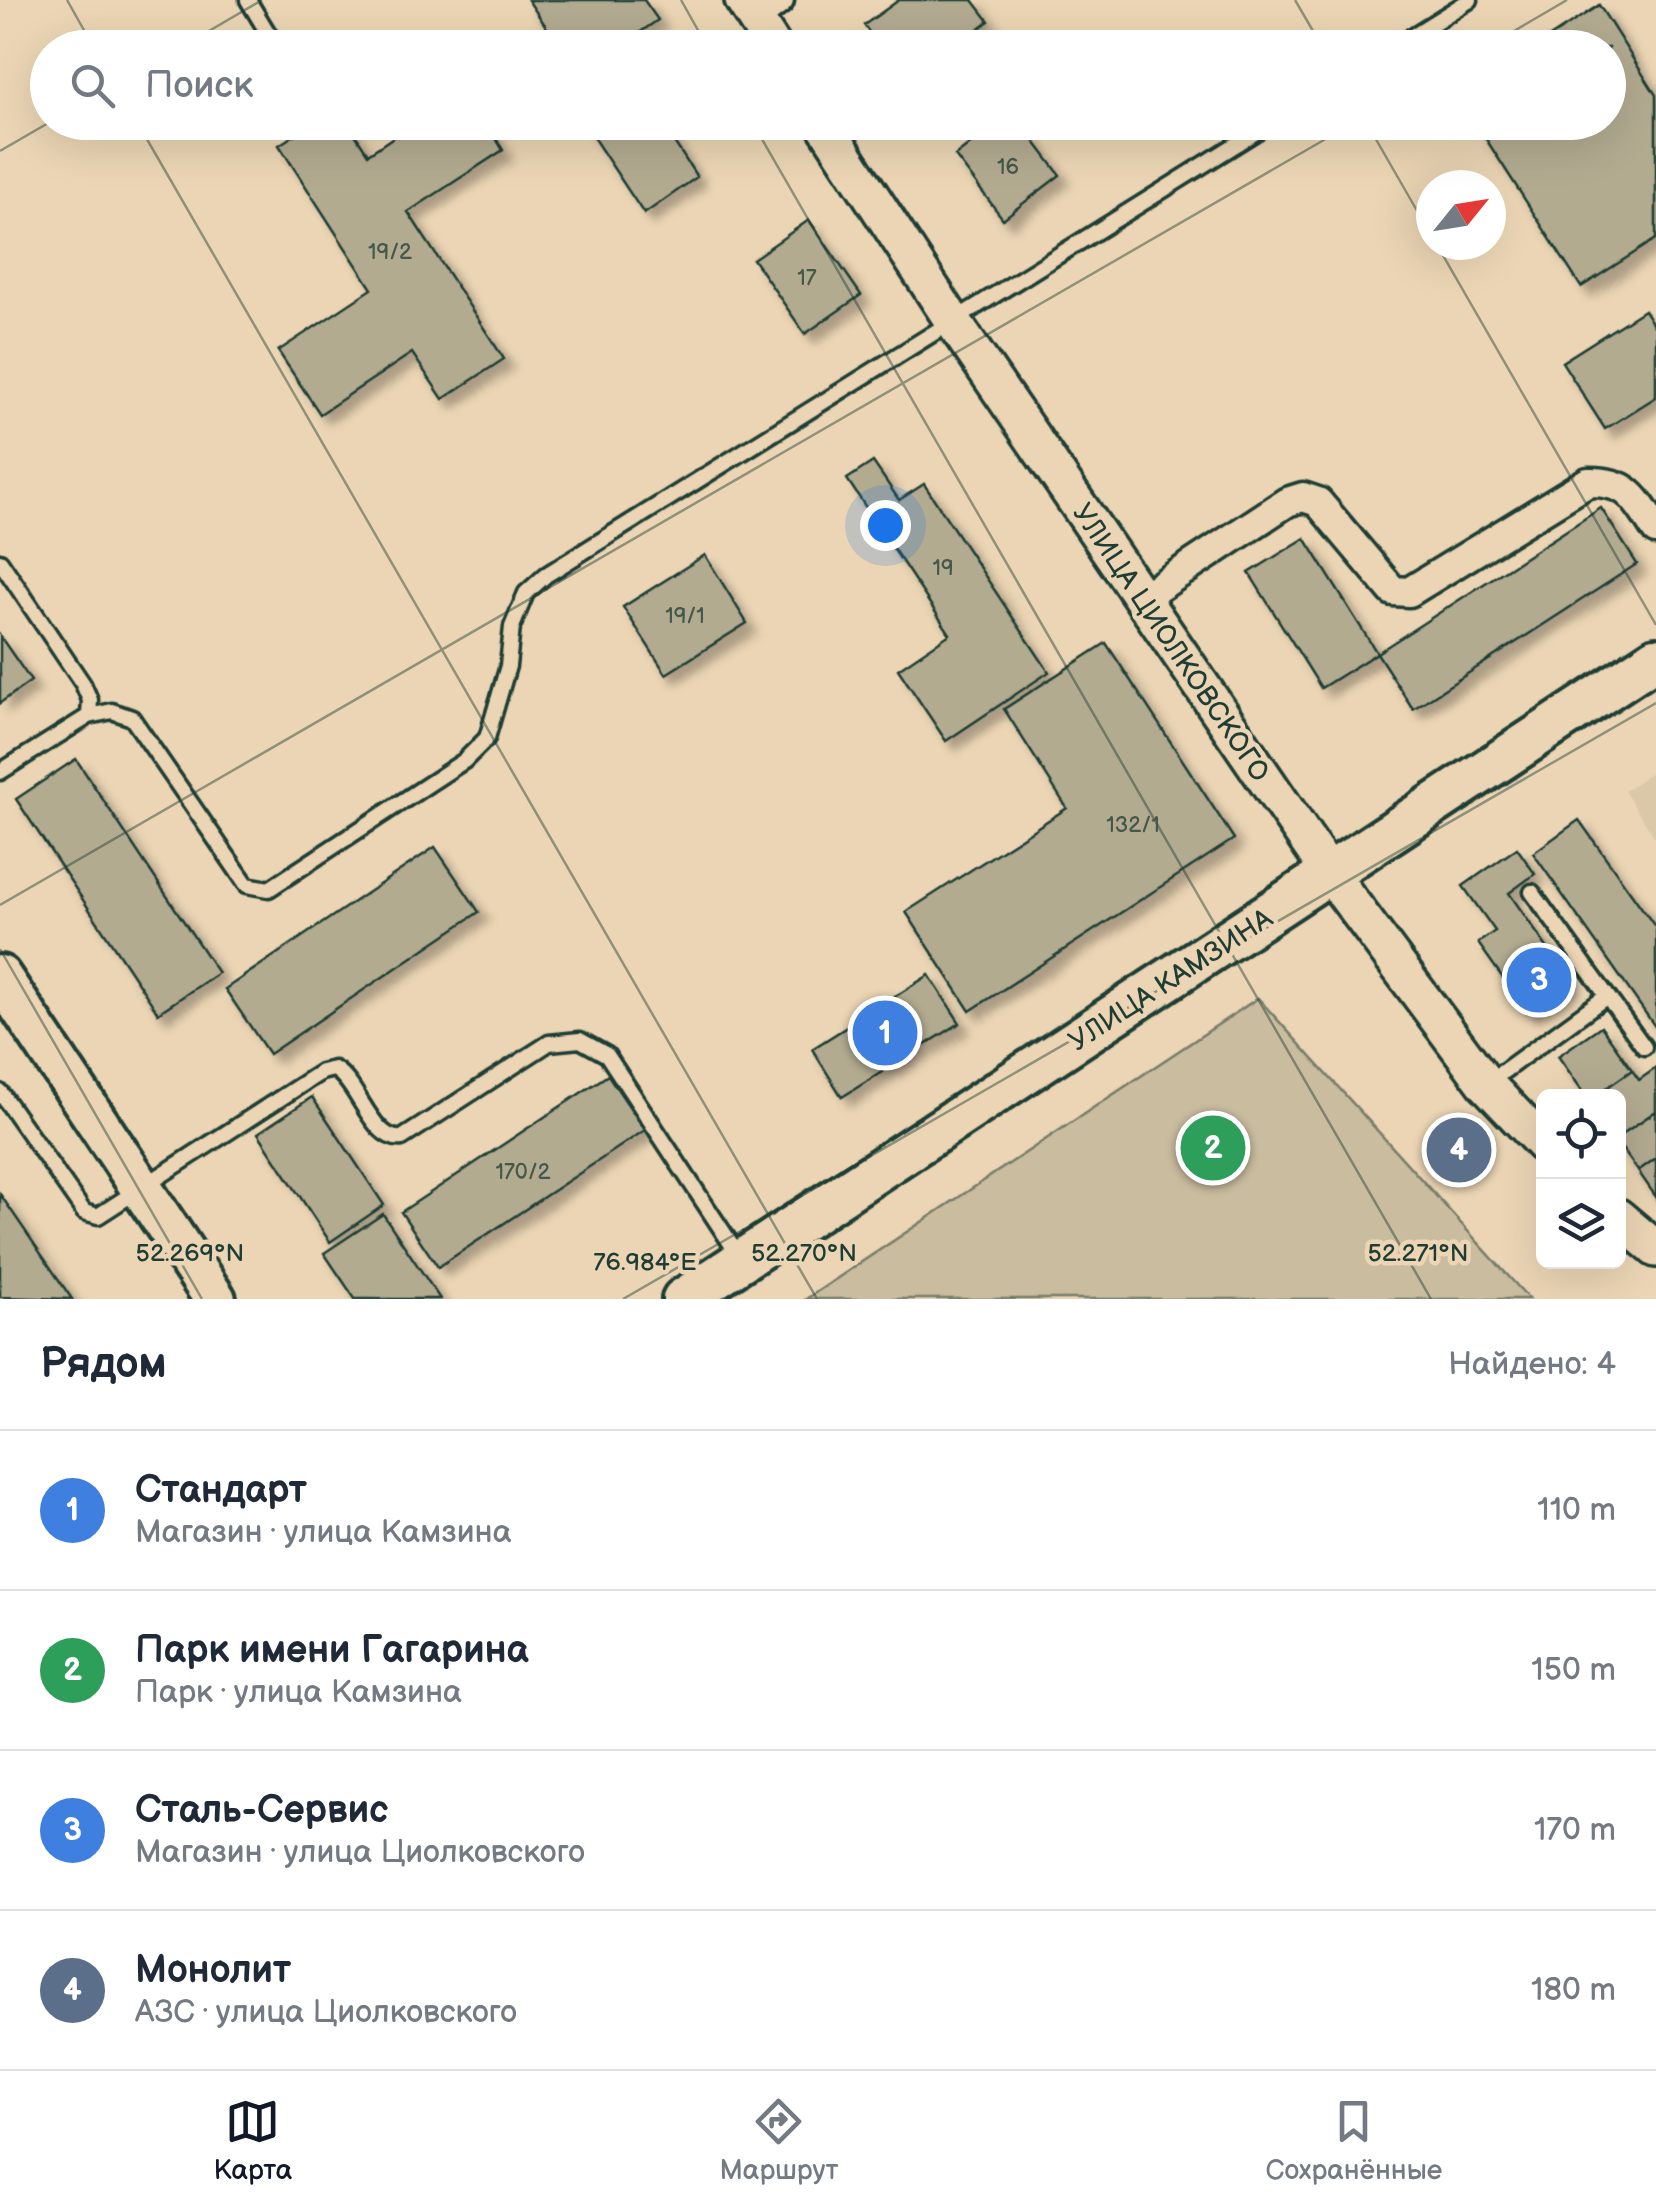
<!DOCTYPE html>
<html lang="ru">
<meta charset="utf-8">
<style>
:root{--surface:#fff;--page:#f6f6f7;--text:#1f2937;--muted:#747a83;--line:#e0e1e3;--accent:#111827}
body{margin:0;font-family:"Balsamiq Sans",sans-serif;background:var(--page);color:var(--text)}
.controls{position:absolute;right:30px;bottom:30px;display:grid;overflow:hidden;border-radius:15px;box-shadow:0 10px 40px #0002}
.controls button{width:90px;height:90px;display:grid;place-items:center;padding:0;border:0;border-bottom:2px solid var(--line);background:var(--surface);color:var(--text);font:50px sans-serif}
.compass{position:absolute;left:1416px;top:170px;width:90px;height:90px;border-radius:50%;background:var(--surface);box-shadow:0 10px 40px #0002;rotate:60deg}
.you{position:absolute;left:885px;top:525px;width:35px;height:35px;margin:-25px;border:8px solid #fff;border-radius:50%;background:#1a73e8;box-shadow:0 0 0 15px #1a73e833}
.badge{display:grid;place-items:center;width:65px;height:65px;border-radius:50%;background:var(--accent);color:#fff;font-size:32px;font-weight:700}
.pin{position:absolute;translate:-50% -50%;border:5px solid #fff;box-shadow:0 2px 10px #0006}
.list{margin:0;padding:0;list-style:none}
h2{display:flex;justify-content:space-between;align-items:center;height:130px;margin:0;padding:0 40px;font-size:42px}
h2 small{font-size:32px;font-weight:400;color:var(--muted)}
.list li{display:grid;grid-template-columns:65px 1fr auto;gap:30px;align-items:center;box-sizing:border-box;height:160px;padding:0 40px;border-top:2px solid var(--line)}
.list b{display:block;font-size:38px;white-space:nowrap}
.list p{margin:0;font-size:32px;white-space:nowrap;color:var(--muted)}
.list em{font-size:32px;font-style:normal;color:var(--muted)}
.icon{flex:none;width:55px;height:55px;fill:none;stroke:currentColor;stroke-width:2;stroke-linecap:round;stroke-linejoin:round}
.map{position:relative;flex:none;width:1656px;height:1299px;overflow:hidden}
.search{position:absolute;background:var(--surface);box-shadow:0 10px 40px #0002;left:30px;right:30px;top:30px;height:110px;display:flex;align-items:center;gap:25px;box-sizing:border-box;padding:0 35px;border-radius:55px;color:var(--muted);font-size:38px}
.sheet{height:770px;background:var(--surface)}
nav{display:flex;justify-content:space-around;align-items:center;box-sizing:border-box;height:140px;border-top:2px solid var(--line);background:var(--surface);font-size:28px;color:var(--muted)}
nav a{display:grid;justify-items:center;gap:5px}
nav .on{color:var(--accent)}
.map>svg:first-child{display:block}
.built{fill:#dac8a9}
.green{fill:#cabc9f;stroke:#747c6a;stroke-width:2.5}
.building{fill:#b2ab90;stroke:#1f3d34;stroke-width:2.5;filter:url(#shadow)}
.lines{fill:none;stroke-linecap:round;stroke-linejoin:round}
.service-casing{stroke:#1f3d34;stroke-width:21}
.minor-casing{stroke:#1f3d34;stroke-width:35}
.tertiary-casing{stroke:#1f3d34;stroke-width:42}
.secondary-casing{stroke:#1f3d34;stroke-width:48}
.service{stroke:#ebd5b4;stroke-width:14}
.minor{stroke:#ebd5b4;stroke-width:28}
.tertiary{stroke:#ebd5b4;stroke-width:35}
.secondary{stroke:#ebd5b4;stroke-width:40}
.ticks{fill:none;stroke:#1f3d34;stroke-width:2.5;stroke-opacity:0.45}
.labels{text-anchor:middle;stroke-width:9;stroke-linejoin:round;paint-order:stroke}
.number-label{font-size:22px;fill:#44584b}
.street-label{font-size:28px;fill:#1f3d34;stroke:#ebd5b4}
.ticks-label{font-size:25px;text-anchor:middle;fill:#1f3d34;stroke:#ebd5b4;stroke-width:9;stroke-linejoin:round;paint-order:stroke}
</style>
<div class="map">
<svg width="1656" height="1299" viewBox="0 0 1656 1299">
<defs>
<filter id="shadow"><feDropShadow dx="9" dy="9" stdDeviation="5" flood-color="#0004"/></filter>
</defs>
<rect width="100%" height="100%" fill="#ebd5b4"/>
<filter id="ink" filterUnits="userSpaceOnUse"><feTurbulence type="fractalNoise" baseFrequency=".01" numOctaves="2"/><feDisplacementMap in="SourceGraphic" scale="20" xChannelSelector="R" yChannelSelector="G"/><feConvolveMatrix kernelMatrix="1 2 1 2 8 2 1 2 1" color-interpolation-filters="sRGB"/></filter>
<g filter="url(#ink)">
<path class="built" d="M1656,769V839L1624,791Z"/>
<path class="green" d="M1258,998L1529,1299H806Z"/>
<path class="building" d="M528,0H644L658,20L617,48H519L547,28Z
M899,0H973L989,21L952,48H880L864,25Z
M1599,5L1656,95V239L1581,287L1475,122H1608V48H1533Z
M314,122H347L368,154L416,122H486L503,150L408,212L504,359L443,399L412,353L320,414L278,351L372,289L279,145Z
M583,122H661L697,177L644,214Z
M999,122H1020L1060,175L1003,219L955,156Z
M809,220L861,295L805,334L753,259Z
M1644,310L1656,329V397L1605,429L1562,362Z
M873,462L899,500L924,484L1049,672L946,741L898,669L950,634L847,479Z
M1601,508L1637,564L1413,709L1377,653Z
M1305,538L1377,653L1321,688L1249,573Z
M705,555L747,623L666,674L623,607Z
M0,636L31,681L0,703Z
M1106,643L1234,839L970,1011L906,912L1067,808L1004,709Z
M76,759L218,973L158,1013L16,799Z
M1579,820L1656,928V1028L1533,853Z
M435,847L479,912L269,1054L225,989Z
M1517,848L1535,874L1509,893L1571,982L1527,1012L1478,943L1495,931L1463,886Z
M929,975L960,1023L842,1097L812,1049Z
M1601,1026L1632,1070L1595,1096H1586L1558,1056Z
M1656,1068V1111L1618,1137V1096H1595L1632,1070L1639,1080Z
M608,1075L645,1130L438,1267L401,1212Z
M312,1097L384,1205L330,1242L258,1133Z
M1656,1111V1158L1638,1171L1618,1143V1137Z
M1656,1158V1197L1638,1171Z
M0,1194L72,1299L0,1297Z
M383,1214L440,1299H355L324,1253Z"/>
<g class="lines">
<defs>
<path id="service" d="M248,0L277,48
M1393,48L1470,0
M0,561L83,684L90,700L89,716L0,772
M89,716L112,711L132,718L247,885L269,889L464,761L487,738L508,666L512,627L526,593L546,575L1272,122
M1532,892L1644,1047
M1486,1084L1607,996
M0,1092L84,1212L98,1216L321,1072L334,1069C359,1083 372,1142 402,1138L549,1043L580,1040L607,1055L739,1256"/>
<path id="minor" d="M755,18L779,0
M1142,598L1287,502L1303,497L1318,502L1393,591L1409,592L1588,482C1629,481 1635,498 1656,530"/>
<path id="tertiary" d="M743,0L774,48
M823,122L952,320L1330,874L1486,1084L1544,1145
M1618,1217L1656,1249"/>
<path id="secondary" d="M0,976L215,1299
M683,1299L1656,658"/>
</defs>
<use href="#service" class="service-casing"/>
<use href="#minor" class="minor-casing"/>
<use href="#tertiary" class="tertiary-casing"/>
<use href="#secondary" class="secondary-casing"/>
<use href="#service" class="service"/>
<use href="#minor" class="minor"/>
<use href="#tertiary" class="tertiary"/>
<use href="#secondary" class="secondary"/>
</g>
</g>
<path class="ticks" d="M67,0L94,48M681,0L708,48M1295,0L1323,48M180,48L262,0M1485,48L1567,0M137,122L817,1299M752,122L1431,1299M1366,122L1431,235M0,151L50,122M1437,245L1656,625M0,905L1355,122M0,949L202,1299M623,1299L1656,703"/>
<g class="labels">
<g class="number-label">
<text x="1008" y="174">16</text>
<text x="390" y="259">19/2</text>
<text x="807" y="285">17</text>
<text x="943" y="575">19</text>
<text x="685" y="623">19/1</text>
<text x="1133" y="832">132/1</text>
<text x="523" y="1179">170/2</text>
</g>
<g class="street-label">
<text transform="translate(1172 642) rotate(56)" y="10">УЛИЦА ЦИОЛКОВСКОГО</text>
<text transform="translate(1170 979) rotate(-33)" y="10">УЛИЦА КАМЗИНА</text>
</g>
</g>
<g class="ticks-label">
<text x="190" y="1261">52.269°N</text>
<text x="804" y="1261">52.270°N</text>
<text x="1418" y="1261">52.271°N</text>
<text x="645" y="1270">76.984°E</text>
</g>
</svg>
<div class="controls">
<button><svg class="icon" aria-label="locate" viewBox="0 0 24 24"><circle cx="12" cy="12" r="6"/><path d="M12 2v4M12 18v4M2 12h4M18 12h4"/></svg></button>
<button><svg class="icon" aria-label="layers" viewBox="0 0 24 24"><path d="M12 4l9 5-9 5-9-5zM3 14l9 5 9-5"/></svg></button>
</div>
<svg class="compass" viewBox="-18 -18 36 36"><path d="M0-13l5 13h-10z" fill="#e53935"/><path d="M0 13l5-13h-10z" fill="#747a83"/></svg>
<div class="you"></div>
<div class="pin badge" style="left:885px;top:1033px;background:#3f7fe0">1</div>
<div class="pin badge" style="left:1213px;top:1148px;background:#2e9e5b">2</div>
<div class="pin badge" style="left:1539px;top:980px;background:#3f7fe0">3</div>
<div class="pin badge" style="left:1459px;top:1150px;background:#5c6f8a">4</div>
<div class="search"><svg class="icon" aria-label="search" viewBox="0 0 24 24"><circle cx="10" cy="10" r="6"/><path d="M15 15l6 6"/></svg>Поиск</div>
</div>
<section class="sheet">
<h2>Рядом<small>Найдено: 4</small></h2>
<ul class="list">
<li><span class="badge" style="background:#3f7fe0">1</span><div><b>Стандарт</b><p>Магазин · улица Камзина</p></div><em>110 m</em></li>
<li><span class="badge" style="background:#2e9e5b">2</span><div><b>Парк имени Гагарина</b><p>Парк · улица Камзина</p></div><em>150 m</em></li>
<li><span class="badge" style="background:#3f7fe0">3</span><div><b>Сталь-Сервис</b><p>Магазин · улица Циолковского</p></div><em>170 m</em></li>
<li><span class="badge" style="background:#5c6f8a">4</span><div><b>Монолит</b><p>АЗС · улица Циолковского</p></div><em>180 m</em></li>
</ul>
</section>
<nav>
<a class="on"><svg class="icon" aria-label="map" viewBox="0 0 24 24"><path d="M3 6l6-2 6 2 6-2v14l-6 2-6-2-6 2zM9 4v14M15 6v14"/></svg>Карта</a>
<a><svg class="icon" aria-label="directions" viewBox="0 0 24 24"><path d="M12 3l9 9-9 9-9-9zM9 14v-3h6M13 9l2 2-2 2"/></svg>Маршрут</a>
<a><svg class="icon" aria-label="saved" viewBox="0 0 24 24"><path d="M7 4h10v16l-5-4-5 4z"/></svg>Сохранённые</a>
</nav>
